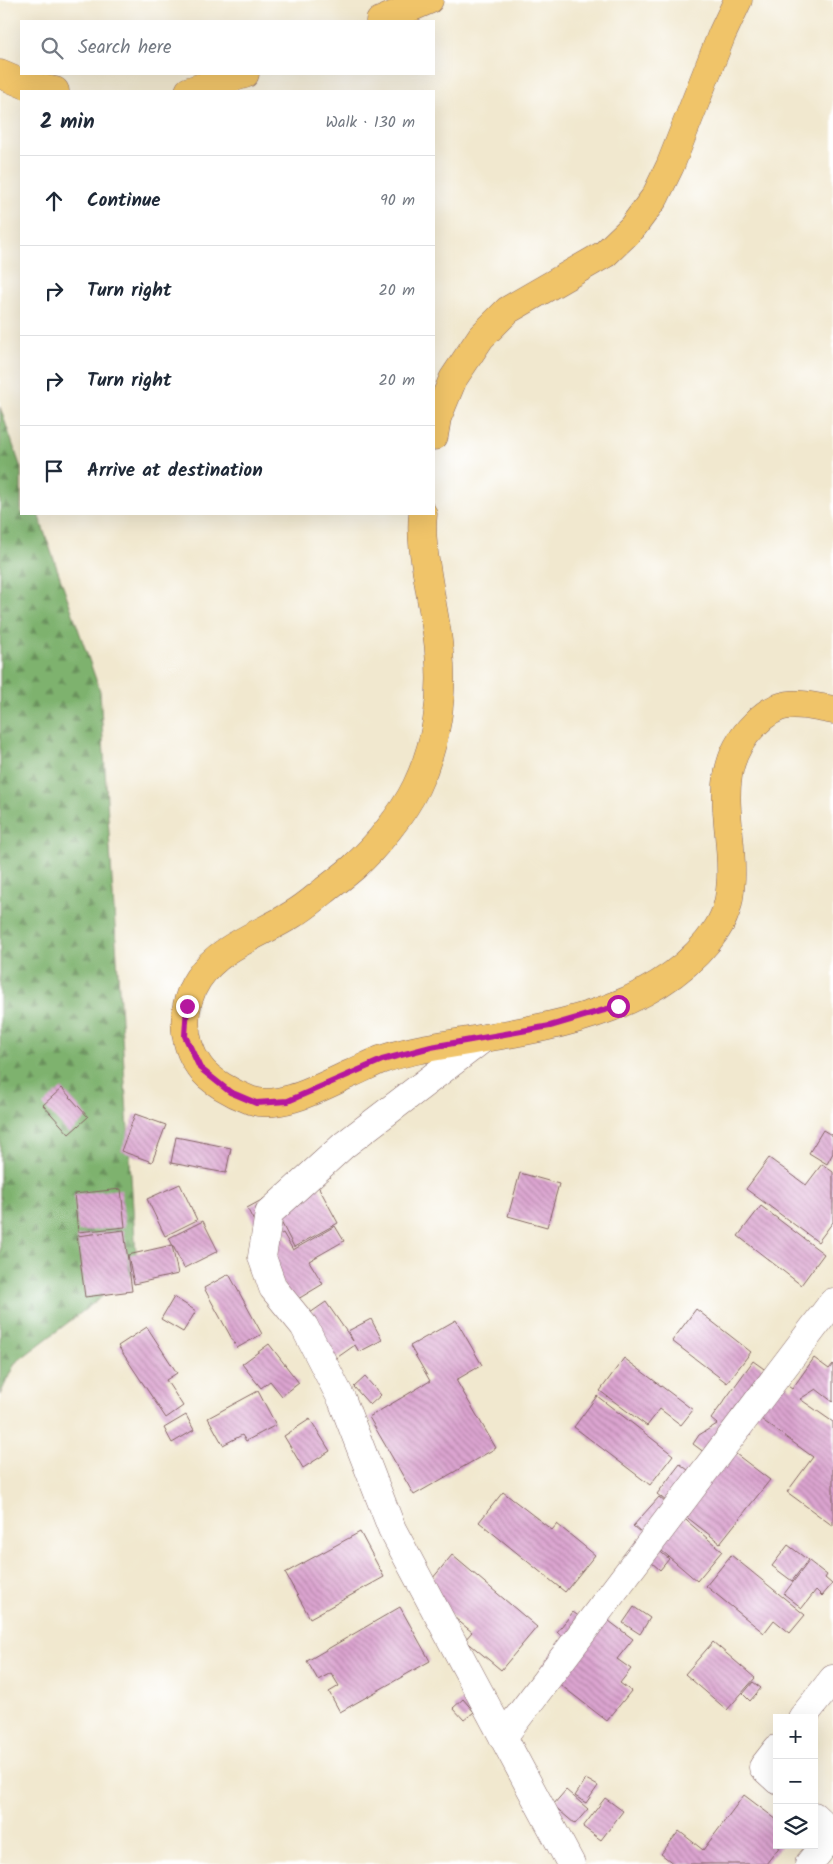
<!DOCTYPE html>
<meta charset="utf-8">
<style>
:root{--surface:#fff;--page:#f2f2f3;--text:#1f2937;--muted:#747a83;--line:#e0e1e3}
body{margin:0;font-family:Kalam,sans-serif;background:var(--page);color:var(--text)}
.controls{position:absolute;right:15px;bottom:15px;display:grid;overflow:hidden;border-radius:0px;box-shadow:0 5px 20px #0002}
.controls button{width:45px;height:45px;display:grid;place-items:center;padding:0;border:0;border-bottom:1px solid var(--line);background:var(--surface);color:var(--text);font:25px sans-serif}
.stop{position:absolute;width:15px;height:15px;margin:-11px;border:4px solid #b5179e;border-radius:50%;background:#fff}
.stop.end{background:#b5179e;border-color:#fff;box-shadow:0 1px 5px #0008}
.list{margin:0;padding:0;list-style:none}
h2{display:flex;justify-content:space-between;align-items:center;height:65px;margin:0;padding:0 20px;font-size:21px}
h2 small{font-size:16px;font-weight:400;color:var(--muted)}
.list li{display:grid;grid-template-columns:32px 1fr auto;gap:15px;align-items:center;box-sizing:border-box;height:90px;padding:0 20px;border-top:1px solid var(--line)}
.list b{display:block;font-size:19px;white-space:nowrap}
.list em{font-size:16px;font-style:normal;color:var(--muted)}
.icon{flex:none;width:28px;height:28px;fill:none;stroke:currentColor;stroke-width:2;stroke-linecap:round;stroke-linejoin:round}
.map{position:relative;flex:none;width:833px;height:1864px;overflow:hidden}
.search{position:absolute;background:var(--surface);box-shadow:0 5px 20px #0002;left:20px;top:20px;width:415px;height:55px;display:flex;align-items:center;gap:12px;box-sizing:border-box;padding:0 18px;border-radius:0px;color:var(--muted);font-size:19px}
.panel{position:absolute;background:var(--surface);box-shadow:0 5px 20px #0002;left:20px;top:90px;width:415px;height:425px;border-radius:0px}
.map>svg:first-child{display:block}
.forest{fill:url(#forest-firs);stroke:#64684c}
.building{fill:url(#building-back-hatch)}
.lines{fill:none;stroke-linecap:round;stroke-linejoin:round}
.minor-casing{stroke:#846564;stroke-width:29}
.major-casing{stroke:#846564;stroke-width:29}
.minor{stroke:#fff;stroke-width:28}
.major{stroke:#f0c469;stroke-width:28}
.route{stroke:#b5179e;stroke-width:6}
</style>
<div class="map">
<svg width="833" height="1864" viewBox="0 0 833 1864">
<defs>
<pattern id="forest-firs" width="22" height="20" patternUnits="userSpaceOnUse" patternTransform="scale(1.25)"><rect width="22" height="20" fill="#7eb26e"/><path d="M5 1l3.5 6h-7zM16 11l3.5 6h-7z" fill="#69905b"/></pattern>
<pattern id="building-back-hatch" width="6" height="6" patternUnits="userSpaceOnUse" patternTransform="scale(1.25)"><rect width="6" height="6" fill="#dba4d0"/><path d="M-1 5l2 2M0 0l6 6M5-1l2 2" fill="none" stroke="#b485a9"/></pattern>
</defs>
<rect width="100%" height="100%" fill="#fff"/>
<filter id="ink" filterUnits="userSpaceOnUse"><feTurbulence type="fractalNoise" baseFrequency=".02" numOctaves="2"/><feDisplacementMap in="SourceGraphic" scale="10" xChannelSelector="R" yChannelSelector="G"/><feConvolveMatrix kernelMatrix="1 2 1 2 8 2 1 2 1" color-interpolation-filters="sRGB"/></filter>
<filter id="wash" filterUnits="userSpaceOnUse"><feTurbulence type="fractalNoise" baseFrequency=".0096" numOctaves="4" result="noise"/><feDisplacementMap in="SourceGraphic" scale="20" xChannelSelector="R" yChannelSelector="G"/><feGaussianBlur stdDeviation="1.12" result="paint"/><feColorMatrix in="noise" values="0 0 0 0 0 0 0 0 0 0 0 0 0 0 0 0 0 1.4 0 .05"/><feComposite in="paint" operator="in"/></filter>
<g filter="url(#wash)">
<rect width="100%" height="100%" fill="#f1e8cf"/>
<path class="forest" d="M0,407L21,468V514H38L100,691L137,1270L15,1363L0,1395Z"/>
<g id="blocks">
<path class="building" d="M62,1088L88,1117L69,1134L43,1105Z
M135,1114L166,1125L152,1162L121,1151Z
M823,1130L833,1136V1153L827,1164L809,1153Z
M176,1137L231,1148L226,1173L171,1163Z
M769,1158L806,1185L822,1164L833,1172V1222L818,1242L746,1189Z
M311,1173L338,1223L294,1247L279,1218L258,1229L247,1208Z
M520,1173L559,1184L547,1227L508,1216Z
M180,1184L197,1220L165,1236L147,1199Z
M121,1189L125,1227L78,1232L74,1194Z
M761,1206L824,1254L801,1285L738,1236Z
M203,1221L218,1251L184,1268L169,1238Z
M335,1226L344,1241L309,1261L323,1284L293,1302L261,1245L283,1233L293,1250Z
M124,1230L132,1291L85,1297L77,1236Z
M172,1245L178,1274L134,1284L128,1255Z
M229,1274L262,1334L237,1348L204,1288Z
M174,1297L196,1311L183,1332L161,1319Z
M326,1302L353,1341L348,1331L371,1319L382,1340L359,1352L355,1345L328,1364L310,1313Z
M696,1309L751,1352L727,1383L672,1341Z
M456,1320L482,1365L456,1380L496,1448L414,1495L369,1417L430,1381L410,1346Z
M147,1327L177,1373L166,1380L183,1406L166,1418L118,1346Z
M269,1344L299,1383L282,1396L270,1381L261,1388L242,1364Z
M624,1358L693,1410L681,1425L660,1409L647,1426L600,1391Z
M814,1358L829,1369L833,1364V1402L816,1389L800,1399L833,1422V1526L787,1492L813,1457L739,1403L731,1413L750,1426L732,1451L770,1480L720,1543L657,1494L680,1464L705,1483L720,1464L693,1444L699,1435L717,1424L711,1419L753,1361L792,1389Z
M365,1377L381,1395L370,1405L354,1387Z
M258,1391L276,1425L246,1441L242,1435L223,1445L208,1418Z
M597,1396L673,1455L650,1485L574,1427Z
M186,1415L194,1430L172,1443L164,1428Z
M310,1419L330,1451L303,1468L284,1436Z
M503,1492L552,1530L557,1524L595,1555L565,1592L479,1522Z
M659,1497L722,1551L697,1581L633,1526Z
M360,1532L384,1577L310,1618L285,1573Z
M642,1536L669,1559L660,1570L633,1546Z
M788,1545L808,1560L792,1581L772,1566Z
M452,1555L537,1627L501,1670L465,1640L472,1632L422,1591Z
M731,1555L805,1615L790,1633L774,1620L764,1633L706,1586Z
M809,1561L827,1575L825,1578L832,1584L822,1596L816,1590L802,1608L784,1594Z
M400,1607L430,1661L340,1712L329,1692L339,1686L331,1673L318,1680L307,1661Z
M634,1607L650,1618L640,1634L623,1623Z
M573,1612L592,1626L601,1615L633,1639L617,1659L631,1669L620,1683L631,1691L607,1721L540,1669L564,1638L557,1632Z
M713,1642L755,1678L727,1710L685,1674Z
M753,1682L761,1688L750,1701L743,1694Z
M463,1699L474,1712L464,1720L453,1708Z
M586,1779L598,1786L586,1803L575,1796Z
M566,1790L588,1809L575,1824L553,1805Z
M744,1795L777,1820V1845H781L766,1864H674L661,1854L679,1831L703,1850Z
M605,1798L623,1811L601,1840L583,1827Z"/>
</g>
</g>
<g filter="url(#ink)">
<use href="#blocks" fill-opacity="0" stroke="#846564" stroke-width="1"/>
<g class="lines">
<defs>
<path id="minor" d="M484,1038L344,1145L269,1213L262,1257L273,1288L304,1326L342,1400L392,1529L571,1864
M802,1718L833,1679
M503,1737L833,1302
M777,1749L763,1767L777,1780
M814,1816L833,1834
M809,1864L833,1834"/>
<path id="major" d="M380,21L429,0
M0,74L26,85L55,91
M189,91L245,74
M434,436L437,418L453,379L481,337L508,310L605,254L632,228L655,197L670,166L722,34L738,0
M423,514C420,541 427,571 431,598C434,616 438,634 439,652C444,698 436,746 416,787C403,814 376,847 354,867C345,875 334,883 324,891C314,899 304,908 293,914C262,934 220,946 198,979C181,1005 181,1041 199,1066C209,1081 234,1094 250,1100C281,1111 324,1085 352,1073C361,1069 371,1064 380,1060C411,1049 446,1045 479,1039C564,1025 665,1006 717,929C728,912 730,897 731,878C733,821 709,769 755,724C781,697 800,704 833,710"/>
</defs>
<use href="#minor" class="minor-casing"/>
<use href="#major" class="major-casing"/>
<use href="#minor" class="minor"/>
<use href="#major" class="major"/>
</g>
</g>
<g class="lines" filter="url(#ink)">
<path class="route" d="M187,1006L185,1036L200,1068L230,1092L256,1103L288,1101L382,1060L431,1047L550,1026L618,1006"/>
</g>
</svg>
<div class="controls">
<button>+</button>
<button>−</button>
<button><svg class="icon" aria-label="layers" viewBox="0 0 24 24"><path d="M12 4l9 5-9 5-9-5zM3 14l9 5 9-5"/></svg></button>
</div>
<div class="stop" style="left:618px;top:1006px"></div>
<div class="stop end" style="left:187px;top:1006px"></div>
<div class="search"><svg class="icon" aria-label="search" viewBox="0 0 24 24"><circle cx="10" cy="10" r="6"/><path d="M15 15l6 6"/></svg>Search here</div>
<section class="panel">
<h2>2 min<small>Walk · 130 m</small></h2>
<ul class="list">
<li><svg class="icon" aria-label="ahead" viewBox="0 0 24 24"><path d="M12 20V5M6 11l6-6 6 6"/></svg><div><b>Continue</b></div><em>90 m</em></li>
<li><svg class="icon" aria-label="right" viewBox="0 0 24 24"><path d="M7 20v-9h11M14 6l5 5-5 5"/></svg><div><b>Turn right</b></div><em>20 m</em></li>
<li><svg class="icon" aria-label="right" viewBox="0 0 24 24"><path d="M7 20v-9h11M14 6l5 5-5 5"/></svg><div><b>Turn right</b></div><em>20 m</em></li>
<li><svg class="icon" aria-label="arrive" viewBox="0 0 24 24"><path d="M6 21V4h12l-3 4 3 4H6"/></svg><div><b>Arrive at destination</b></div></li>
</ul>
</section>
</div>
